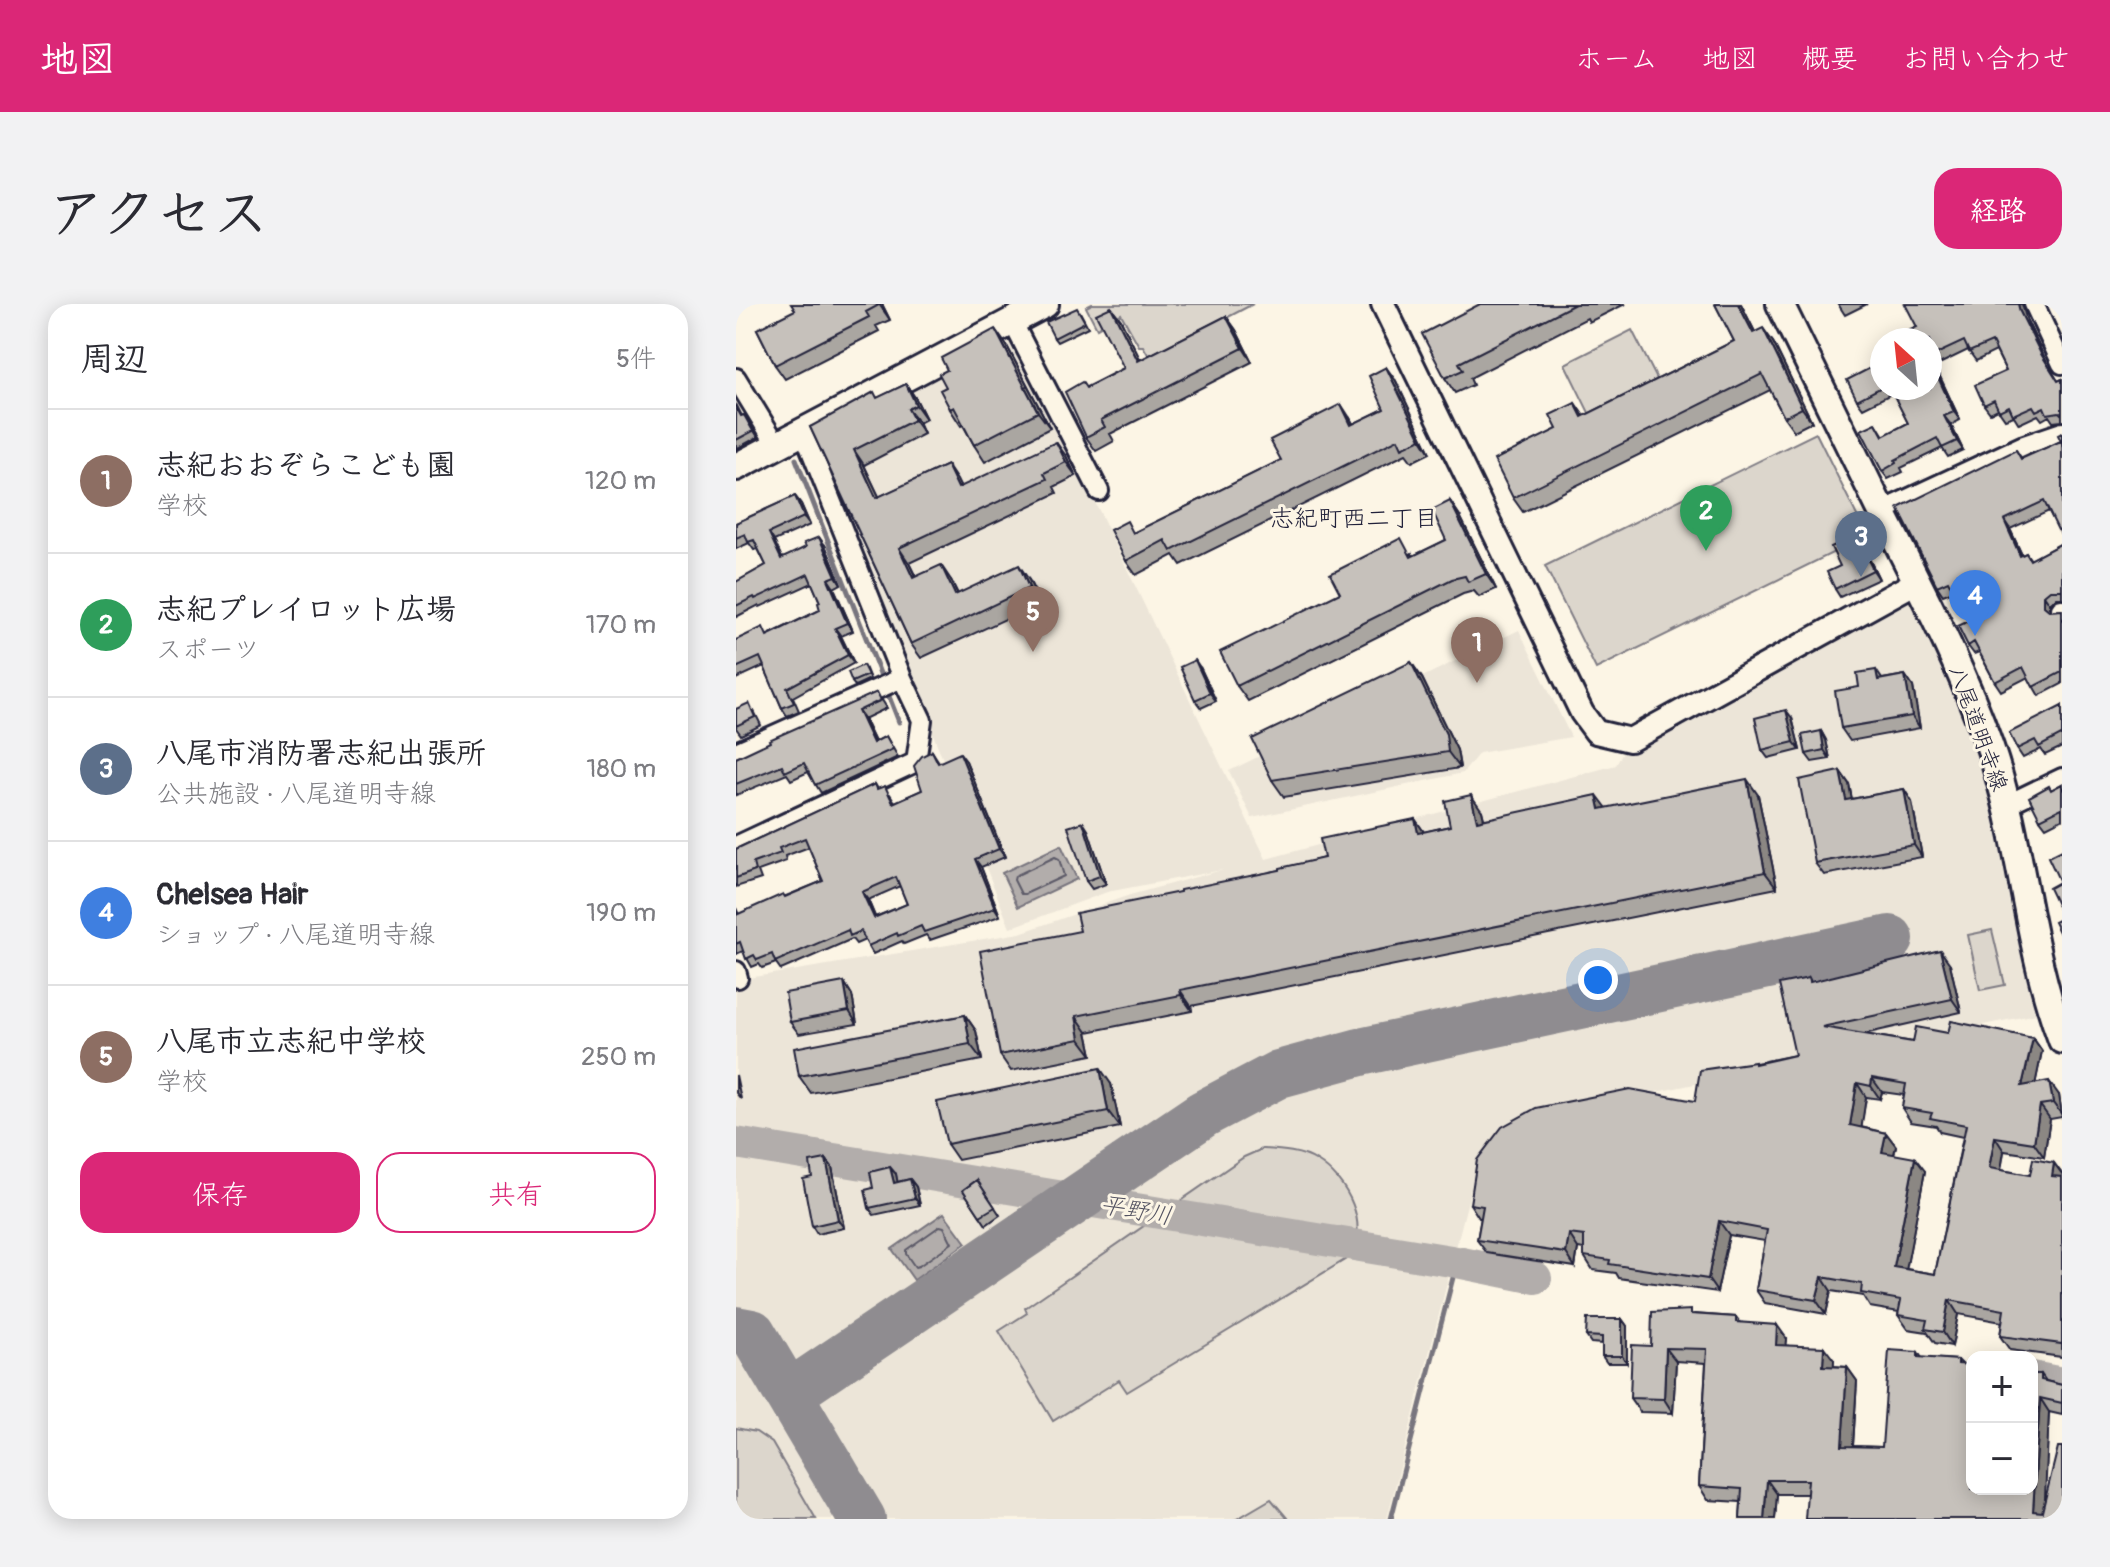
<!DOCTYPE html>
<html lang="ja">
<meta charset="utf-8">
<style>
:root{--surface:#fff;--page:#f2f2f3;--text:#2b2b33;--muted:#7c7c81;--line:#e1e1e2;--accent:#db2777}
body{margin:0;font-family:Pangolin,"Klee One",sans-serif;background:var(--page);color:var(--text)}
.controls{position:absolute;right:24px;bottom:24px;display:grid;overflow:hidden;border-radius:16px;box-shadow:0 4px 20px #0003}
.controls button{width:72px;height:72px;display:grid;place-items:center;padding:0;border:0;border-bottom:2px solid var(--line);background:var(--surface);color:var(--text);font:40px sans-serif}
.compass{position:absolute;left:1134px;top:24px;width:72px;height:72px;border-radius:50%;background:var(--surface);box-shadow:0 4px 20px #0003;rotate:333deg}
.you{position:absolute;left:862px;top:676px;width:28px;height:28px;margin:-20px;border:6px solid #fff;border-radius:50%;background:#1a73e8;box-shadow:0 0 0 12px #1a73e833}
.badge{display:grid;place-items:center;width:52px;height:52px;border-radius:50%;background:var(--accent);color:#fff;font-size:26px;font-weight:700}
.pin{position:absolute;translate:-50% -66px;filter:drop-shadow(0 2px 4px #0008)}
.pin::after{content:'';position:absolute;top:42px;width:28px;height:24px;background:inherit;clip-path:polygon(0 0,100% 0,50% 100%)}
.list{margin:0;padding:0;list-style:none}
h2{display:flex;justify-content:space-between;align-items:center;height:104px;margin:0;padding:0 32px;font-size:34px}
h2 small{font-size:26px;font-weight:400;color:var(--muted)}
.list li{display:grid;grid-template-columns:52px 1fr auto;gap:24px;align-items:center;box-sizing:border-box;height:144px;padding:0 32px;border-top:2px solid var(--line)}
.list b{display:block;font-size:30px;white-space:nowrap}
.list p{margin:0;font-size:26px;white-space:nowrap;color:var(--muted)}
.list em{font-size:26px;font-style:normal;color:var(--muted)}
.actions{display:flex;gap:16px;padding:24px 32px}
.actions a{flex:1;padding:18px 0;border:2px solid var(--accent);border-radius:24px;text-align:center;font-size:28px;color:var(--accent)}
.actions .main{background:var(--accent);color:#fff}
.map{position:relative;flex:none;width:1326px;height:1215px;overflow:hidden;border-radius:24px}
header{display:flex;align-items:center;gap:48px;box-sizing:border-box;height:112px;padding:0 40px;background:var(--accent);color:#fff}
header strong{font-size:38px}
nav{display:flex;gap:44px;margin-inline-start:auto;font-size:28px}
.intro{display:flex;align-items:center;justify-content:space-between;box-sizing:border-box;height:192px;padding:0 48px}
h1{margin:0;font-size:56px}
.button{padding:20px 36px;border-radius:24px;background:var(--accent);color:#fff;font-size:28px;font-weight:700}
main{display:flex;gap:48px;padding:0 48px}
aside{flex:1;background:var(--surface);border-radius:24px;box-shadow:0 4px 20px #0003}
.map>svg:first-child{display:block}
.built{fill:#ece5d8}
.green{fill:#dcd6cc;stroke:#7f7c84;stroke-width:2}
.water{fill:#b2adab;stroke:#78757e;stroke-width:2}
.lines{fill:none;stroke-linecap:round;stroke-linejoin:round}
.shore{stroke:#5c5a68;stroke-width:2}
.stream{stroke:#78757e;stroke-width:5}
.river{stroke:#b2adab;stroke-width:32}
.taxiway{stroke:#8f8c90;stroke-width:48}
.minor-casing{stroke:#22223b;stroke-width:24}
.tertiary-casing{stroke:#22223b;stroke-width:28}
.secondary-casing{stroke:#22223b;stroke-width:32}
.minor{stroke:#fcf5e5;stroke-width:18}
.tertiary{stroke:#fcf5e5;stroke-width:22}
.secondary{stroke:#fcf5e5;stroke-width:26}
.wall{fill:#aaa6a1;stroke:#22223b;stroke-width:2;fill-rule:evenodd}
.shaded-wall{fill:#8b8783;stroke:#22223b;stroke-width:2}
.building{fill:#c6c1bb;stroke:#22223b;stroke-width:2;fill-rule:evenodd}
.labels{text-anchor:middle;stroke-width:6;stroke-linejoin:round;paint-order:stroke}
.street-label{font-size:22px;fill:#22223b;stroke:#fcf5e5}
.neighbourhood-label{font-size:24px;fill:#22223b;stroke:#fcf5e5}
.water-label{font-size:24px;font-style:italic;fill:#545362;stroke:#fcf5e5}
</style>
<header>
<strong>地図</strong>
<nav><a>ホーム</a><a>地図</a><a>概要</a><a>お問い合わせ</a></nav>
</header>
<div class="intro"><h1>アクセス</h1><a class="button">経路</a></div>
<main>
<aside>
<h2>周辺<small>5件</small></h2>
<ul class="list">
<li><span class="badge" style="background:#8d6e63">1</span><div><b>志紀おおぞらこども園</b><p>学校</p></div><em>120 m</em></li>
<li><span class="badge" style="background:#2e9e5b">2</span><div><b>志紀プレイロット広場</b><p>スポーツ</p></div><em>170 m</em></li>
<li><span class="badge" style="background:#5c6f8a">3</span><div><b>八尾市消防署志紀出張所</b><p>公共施設 · 八尾道明寺線</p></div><em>180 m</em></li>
<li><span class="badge" style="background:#3f7fe0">4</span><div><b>Chelsea Hair</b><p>ショップ · 八尾道明寺線</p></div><em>190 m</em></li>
<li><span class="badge" style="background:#8d6e63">5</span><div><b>八尾市立志紀中学校</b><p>学校</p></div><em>250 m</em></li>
</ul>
<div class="actions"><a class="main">保存</a><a>共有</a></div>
</aside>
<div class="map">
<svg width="1326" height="1215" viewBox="0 0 1326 1215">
<rect width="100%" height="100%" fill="#fcf5e5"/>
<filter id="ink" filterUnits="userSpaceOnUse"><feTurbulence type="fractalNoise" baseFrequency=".0125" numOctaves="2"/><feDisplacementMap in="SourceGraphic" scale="16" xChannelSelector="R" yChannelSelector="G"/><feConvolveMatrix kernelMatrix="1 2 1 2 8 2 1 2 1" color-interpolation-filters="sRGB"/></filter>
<g filter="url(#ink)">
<path class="built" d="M278,29L530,555L880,461L894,436L1182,277L1231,385L1315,707L793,814L740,865L651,1215H0V676L284,629L394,591L486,566L371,588L274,624L81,138V134Z
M783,326L835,433L743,449L727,469L516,514L493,467Z"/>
<path class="green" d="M356,0H517L414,54L407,42H403L385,10L361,24L350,3Z
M896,26L925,83L857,117L829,60Z
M1080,129L1131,232L860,365L809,262Z
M1256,626L1269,681L1244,686L1232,631Z
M526,845C544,846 566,847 581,857C611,875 636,923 612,954L391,1088L383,1076L317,1117L263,1027L291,1009L289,1004L508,853Z
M0,1124L20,1128L36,1139L80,1215H0Z
M535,1195L552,1215H501Z"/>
<path class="water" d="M325,541L341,575L282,603L266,569Z
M208,909L230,939L178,976L156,945Z"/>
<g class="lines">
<path class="shore" d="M319,553L323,555L328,572L289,590H285L278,576L279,572Z
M204,922L208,923L216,939L183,962L179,963L170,950V946Z"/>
<path class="stream" d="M60,155L163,418
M655,1215L721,958"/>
<path class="river" d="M0,839L721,958L800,974
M1296,1073L1326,1079"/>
<path class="taxiway" d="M0,1026L16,1029L126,1215
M53,1090L467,810L543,770L624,748L1154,635"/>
<defs>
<path id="minor" d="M1298,0L1326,60
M276,17L363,187
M0,74L42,143
M1146,207L1288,141L1326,128
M1325,305H1326
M0,448L166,374
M1270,501L1326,474
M0,542L180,458L186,416L166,374L68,129
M0,667L2,674"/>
<path id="tertiary" d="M647,0L846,409L860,428L894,436L1182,277"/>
<path id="secondary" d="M1044,0C1078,69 1111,138 1145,206C1184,284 1225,361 1254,443C1287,538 1290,642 1326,736
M0,163L309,0"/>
</defs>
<use href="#minor" class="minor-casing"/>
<use href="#tertiary" class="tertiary-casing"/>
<use href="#secondary" class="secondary-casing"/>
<use href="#minor" class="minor"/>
<use href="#tertiary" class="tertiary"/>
<use href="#secondary" class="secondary"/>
</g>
<path class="wall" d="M146,0L154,16L140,22L143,27L49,75L39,61L21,25Z
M744,0H889L853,18L851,14L734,74L737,81L719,89L709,74Z
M979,0H1005L1019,28L1037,38L1076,118L1058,127L1048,113L1034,86L787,208L777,194L839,99L848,112L998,37Z
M1102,0H1131L1109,11Z
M375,3L385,16L404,56L490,12L500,26L516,58L374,130L378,137L360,147L350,133V83L388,64Z
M344,8L352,23L321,38L318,34Z
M1291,17L1311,59L1322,77L1326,75V117L1317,118L1313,112L1306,116L1302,111L1283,120L1278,112L1269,115L1262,105L1254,109L1248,101L1270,67L1260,47L1240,57L1232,46L1199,62L1224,116L1215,121L1227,146L1212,153L1206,144L1165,164L1167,168L1152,175L1146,167L1140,119L1148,132L1172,119L1157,89L1127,104L1121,96L1146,58V84H1194V36L1181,23Z
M271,42L314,124L249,158L238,141L227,121L225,122L214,105Z
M660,77L694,149L676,158L670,150L445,261L438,251L400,271L390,257L399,228L545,156L614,114L617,120L648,105Z
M170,80L180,95L190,115L183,119L188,130L128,161L143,193L211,161L224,183L330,152L340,172L318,183L321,189L173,259L180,273L215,276L222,290L293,276L304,299L185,354L175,340L74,123L142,94Z
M0,100L6,112L8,111L22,133L0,145Z
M1326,129V232L1313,207L1274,225L1286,251L1290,249L1295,256L1326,239V294H1320L1314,300V307L1326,306V380L1303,392L1292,373L1265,387L1259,378L1243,348L1238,350L1232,342L1235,316L1227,300L1217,287L1207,291L1201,282L1280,146L1286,155L1325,137Z
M59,192L65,200L74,221L38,237L46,254L89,241L105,280L98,284L117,327L105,332L118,359L57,393L63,407L51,412L46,404L28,362L0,375V336L32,331L84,306V298L76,279L24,303L23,301L0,313V278L30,261L22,245L18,246L13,239L0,245V219Z
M714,197L724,212L760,285L743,293L738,287L727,290L512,397L501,382L604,289L676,249L677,252L710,236Z
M1120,231L1126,240L1143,275L1104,293L1099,285L1104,262Z
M675,358L686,374L721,446L724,464L548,493L536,476Z
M130,365L134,375L119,382L116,378Z
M465,365L480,397L465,404L459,396Z
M1140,366L1146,375L1169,371L1177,383L1184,424L1114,437L1105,424L1123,383Z
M146,396L151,404L128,415L139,438L150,432L162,453L85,489L72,468L55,476L51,470L0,491V454Z
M1326,402V443L1309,451L1305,445L1287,454L1281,445Z
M0,405L18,407L25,421L5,431L0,424Z
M1056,414L1064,446L1032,454L1026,446Z
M1085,427L1090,436L1094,455L1076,458L1070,450Z
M196,447L203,458L230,457L269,553L245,563L264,612L194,636L190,631L168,640L166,637L137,650L129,636L120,640L116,635L45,666L40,659L26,664L23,660L16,663L7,647L0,650V604L3,611L87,577L73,543L49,552L50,557L22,567L25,575L0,583V545L139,480L142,485L154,490L159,498L186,486ZM164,582L171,600L139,613L132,596Z
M1104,467L1113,480L1116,495L1168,485L1176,498L1186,553L1088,571L1079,559Z
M1326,480V515L1310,523L1304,515L1315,486Z
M1022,491L1041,584L455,702L456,707L351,728L356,751L275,767L264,751L344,627L444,588L544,566L588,554L679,515L688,528L714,522L746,507L748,515Z
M352,526L370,580L356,585L350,577Z
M1214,660L1225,708L1128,730L1177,738L1212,729L1297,734L1306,747L1299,780L1323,791L1326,813L1314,815L1308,853L1268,847L1265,866L1294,871L1318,859L1326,870V1053L1274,1046L1264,1032L1266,1018L1222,1010L1216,1042L1199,1039L1191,1028L1172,1025L1162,1011L1163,1008L1134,1003L1127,992L1095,987L1090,1010L1029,999L1020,986L1029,937L993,931L981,988L883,974L880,969L857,966L848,952V945L842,944L839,963L751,949L741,936L745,914H743L734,900L959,797L1020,759L1059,751L1073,674L1075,678ZM1146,788L1168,791L1166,804L1175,818L1200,822L1204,828L1227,833L1199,970L1170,965L1189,867L1158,850L1160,842L1150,829L1125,823L1130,793L1144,795Z
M108,678L116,691L121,720L63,730L54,718Z
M229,711L240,727L246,756L75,789L63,772Z
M375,780L384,823L222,856L211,840Z
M90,855L96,863L108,924L81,930L76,922Z
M160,870L161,878L174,875L180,883L184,901L138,911L133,904L137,884Z
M241,876L264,911L250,921L227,886Z
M958,1010L1000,1013L1004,1018L1051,1035L1050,1041L1098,1056L1097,1062L1111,1063L1121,1077L1117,1142L1146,1143L1182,1048L1186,1054L1222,1056L1226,1060L1236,1185L1305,1070L1310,1077L1326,1081V1111L1313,1108L1308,1197L1326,1215L1071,1190H1041L1039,1215H1004L1005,1198L972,1196L963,1182L970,1059L940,1057L937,1109L904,1108L894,1094L915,1042Z
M886,1015L891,1022V1059H871L866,1052V1040L855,1039L850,1032Z"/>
<path class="shaded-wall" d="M143,0H146L154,16Z
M1002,0H1005L1027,44L1017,29Z
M1282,0H1286L1291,17L1311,59L1305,50L1284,8Z
M375,3L385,16L412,71L402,57Z
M490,12L500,26L516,58L507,44Z
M1027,24L1037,38L1076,118L1066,104Z
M259,25L271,42L314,124L302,108Z
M1194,55L1199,62L1224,116L1218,108Z
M650,63L660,77L694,149L685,135Z
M170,80L180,95L190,115L180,101Z
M605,100L614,114L625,135L615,121Z
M172,105L183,119L188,130L178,116Z
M1208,112L1215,121L1227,146L1221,137Z
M320,138L330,152L340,172L330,158Z
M118,146L128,161L151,209L140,194Z
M211,161L221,176L232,199L222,184Z
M59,192L65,200L74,221L68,213Z
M714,197L724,212L760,285L750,270Z
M1268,216L1274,225L1290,260L1284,252Z
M33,229L38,237L50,263L45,255Z
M1120,231L1126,240L1143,275L1137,266Z
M83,233L89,241L105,280L100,272Z
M163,244L173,259L187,289L177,274Z
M205,261L215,276L229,306L219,291Z
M283,261L293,276L304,299L293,284Z
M92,275L98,284L117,327L111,319Z
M1308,291L1314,300V310L1308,302Z
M99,324L105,332L118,359L112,351Z
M459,356L465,365L480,397L474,389Z
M675,358L686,374L721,446L724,464L712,448Z
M1169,371L1177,383L1184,424L1176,412Z
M1050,406L1056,414L1064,446L1058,438Z
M122,407L128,415L143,447L137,439Z
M1085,427L1090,436L1094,455L1088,446Z
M224,449L230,457L269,553L263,545Z
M1104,467L1113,480L1118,508L1110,496Z
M1011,475L1022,491L1041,584L1029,568Z
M1168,485L1176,498L1186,553L1178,541Z
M735,491L746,507L752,533L741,517Z
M861,491L873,507L864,505Z
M679,515L690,531L682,529Z
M347,518L352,526L370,580L364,572Z
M239,555L245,563L264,612L259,604Z
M126,588L132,596L143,622L138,614Z
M1204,646L1214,660L1225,708L1216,695Z
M108,678L116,691L121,720L113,707Z
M444,686L455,702L456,707L445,691Z
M229,711L240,727L246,756L234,740Z
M340,712L351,728L356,751L344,735Z
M1297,734L1306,747L1296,796L1286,782Z
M364,764L375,780L384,823L372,807Z
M0,771L5,795L0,789Z
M1136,774L1146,788L1144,795L1135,782Z
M1313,777L1323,791L1326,811L1317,799Z
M1121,779L1130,793L1124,834L1114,821Z
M1304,801L1314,815L1308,853L1298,839Z
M1150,829L1160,842L1155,861L1146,848Z
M1259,833L1268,847L1263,878L1253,864Z
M1179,854L1189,867L1168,977L1158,963Z
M90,855L96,863L108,924L102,916Z
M1318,859L1326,870V883L1316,872Z
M154,863L160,870L163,886L158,879Z
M174,875L180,883L184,901L179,894Z
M983,917L993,931L981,988L972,975Z
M833,930L842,944L839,963L830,949Z
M1086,973L1095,987L1090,1010L1080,996Z
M1213,996L1222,1010L1216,1042L1207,1028Z
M886,1015L891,1022V1059L886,1052Z
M1041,1021L1051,1035L1049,1055L1040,1041Z
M1088,1043L1098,1056L1097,1076L1087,1062Z
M930,1044L940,1057L937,1109L928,1095Z
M1111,1063L1121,1077L1116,1156L1106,1142Z
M1304,1094L1313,1108L1308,1215L1297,1207Z
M1031,1176L1041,1190L1039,1215H1028Z"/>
<path class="building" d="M55,0H143V1L130,8L133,13L39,61L21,25L59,6Z
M744,0H839L723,59L727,66L709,74L686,30Z
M979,0H1002L1017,29L1027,24L1066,104L1048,113L1026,70L777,194L758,156L821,125L814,111L839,99L846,113L998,37Z
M1169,0H1282L1284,8L1305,50L1322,77L1326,75V111L1323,108L1311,110L1308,103L1300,107L1297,102L1277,111L1273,102L1263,107L1258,96L1248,101L1239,81L1270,67L1256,38L1233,48L1228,37L1194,53V36H1153L1181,23Z
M375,3L402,57L490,12L507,44L365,116L369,123L350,133L329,88L346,78L350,84L388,64L360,10Z
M341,4L349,18L318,34L310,18Z
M259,25L302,108L238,141L218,103L214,105L204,86L210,83L203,70L211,66L205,54Z
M1194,56L1218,108L1208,112L1221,137L1206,144L1201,134L1159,156L1160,159L1146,167L1125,126L1140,119L1147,132L1172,119L1154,84H1194Z
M1146,58V83L1121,96L1111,76Z
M650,63L685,135L666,144L662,135L435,247L429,236L390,257L374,226L391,217L397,229L545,156L534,136L605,100L615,121L648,105L633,72Z
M170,80L180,101L172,105L178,116L118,146L140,194L211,161L222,184L320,138L330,158L308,169L311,175L163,244L177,274L205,261L219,291L283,261L293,284L175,340L74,123L138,88L141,94Z
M0,103L5,112L8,111L17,127L0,136Z
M1326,129V225L1322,226L1308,197L1268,216L1284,252L1290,249L1294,256L1326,239V286H1314L1308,291V302L1314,307L1326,306V368L1297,383L1287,363L1259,378L1238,338L1232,342L1222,322L1235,316L1222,291L1220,292L1212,277L1201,282L1162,204L1280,146L1285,155L1325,137L1322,131Z
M59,192L68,213L33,229L45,255L70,243L68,239L83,233L100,272L92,275L111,319L99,324L112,351L51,384L58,399L46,404L24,353L0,364V336L27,323L31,332L37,329L84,306L82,299L84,298L72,270L19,295L18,293L0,302V278L30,261L18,236L12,238L9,230L0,234V219Z
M714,197L750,270L732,278L729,272L716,275L501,382L484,348L604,289L594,270L665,234L675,253L710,236L696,206Z
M1120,231L1137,266L1099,285L1091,268L1104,262L1095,243Z
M459,356L474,389L459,396L444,363Z
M675,358L710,430L712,448L536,476L516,435Z
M127,361L132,371L116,378L112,368Z
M1140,366L1142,376L1169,371L1176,412L1105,424L1099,387L1123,383L1121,369Z
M141,388L145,396L122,407L137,439L150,432L157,445L79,481L68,459L49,468L46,461L0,480V454L34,438L33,436Z
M13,399L19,413L0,422V405Z
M1326,402V433L1325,431L1303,443L1299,436L1281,445L1273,429Z
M1050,406L1058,438L1026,446L1019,414Z
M1085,427L1088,446L1070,450L1066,431Z
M196,447L202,459L224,449L263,545L239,555L259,604L188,628L185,622L162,632L161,629L132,642L125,627L114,632L112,626L39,658L36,650L21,656L18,651L10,655L4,638L0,640V611L47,590L49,593L87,577L69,534L43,544L45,549L17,559L19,567L0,574V545L139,480L141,485L149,482L157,499L186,486L178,462L186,452ZM160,573L171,600L138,614L126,588Z
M1104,467L1110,496L1168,485L1178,541L1079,559L1063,476Z
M1011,475L1029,568L444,686L445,691L340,712L344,735L264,751L244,647L344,627L340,609L444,588V586L544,566V564L588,554L584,535L679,515L682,529L714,522L709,497L735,491L741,517L861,491L864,505Z
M1326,480V504L1304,515L1293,493L1313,482L1315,486Z
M347,518L364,572L350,577L332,523Z
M1326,546V611L1313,584L1324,578L1312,553Z
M1326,614V634L1318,618Z
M1204,646L1216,695L1086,723L1177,738L1180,723L1212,729L1215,717L1297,734L1286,782L1313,777L1317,799L1304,801L1298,839L1259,833L1253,864L1294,871L1297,855L1318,859L1316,872L1326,873V1040L1264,1032L1268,1006L1213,996L1207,1028L1189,1025L1191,1016L1162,1011L1165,996L1125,989L1126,980L1086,973L1080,996L1020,986L1031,926L983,917L972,975L873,960L874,956L848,952V932L833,930L830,949L741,936L747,902L734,900L741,856L766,823L800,804L894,785L959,797L964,766L1019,758V760L1059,751L1043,680L1073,674L1074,678ZM1136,774L1170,780L1166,804L1196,809L1194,814L1230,821L1199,970L1158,963L1179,854L1146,848L1150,829L1114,821L1121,779L1135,782Z
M108,678L113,707L54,718L49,689Z
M229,711L234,740L63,772L58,744Z
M364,764L372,807L211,840L201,798Z
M90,855L102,916L76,922L67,875L76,873L74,858Z
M154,863L158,879L174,875L179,894L133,904L129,886L137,884L134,868Z
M241,876L259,903L244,912L227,886Z
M955,1006V1010L1000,1013V1018L1041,1021L1040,1041L1088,1043L1087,1062L1111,1063L1106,1142L1146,1143L1153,1046L1182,1048V1053L1222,1056V1060L1236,1061V1185H1296V1070H1305V1076L1326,1081V1099L1304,1094L1297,1207L1306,1208L1322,1143H1326V1215H1069L1072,1176H1031L1028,1215H1004L1006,1185L963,1182L971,1045L930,1044L928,1095L894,1094L896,1041L915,1042L916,1008Z
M851,1015H886V1052H866V1033L850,1032Z"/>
</g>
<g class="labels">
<g class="street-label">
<text transform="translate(1243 424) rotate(70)" y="8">八尾道明寺線</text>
</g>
<g class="neighbourhood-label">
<text x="618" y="222">志紀町西二丁目</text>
</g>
<g class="water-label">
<text transform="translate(400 906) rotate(10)" y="8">平野川</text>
</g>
</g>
</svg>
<div class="controls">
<button>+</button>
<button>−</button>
</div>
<svg class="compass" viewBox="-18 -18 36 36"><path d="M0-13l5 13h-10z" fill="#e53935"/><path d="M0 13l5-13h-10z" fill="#7c7c81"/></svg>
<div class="you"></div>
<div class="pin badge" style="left:741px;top:379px;background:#8d6e63">1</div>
<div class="pin badge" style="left:970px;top:247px;background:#2e9e5b">2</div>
<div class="pin badge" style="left:1125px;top:273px;background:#5c6f8a">3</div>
<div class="pin badge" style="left:1239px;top:332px;background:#3f7fe0">4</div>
<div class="pin badge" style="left:297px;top:348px;background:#8d6e63">5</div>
</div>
</main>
